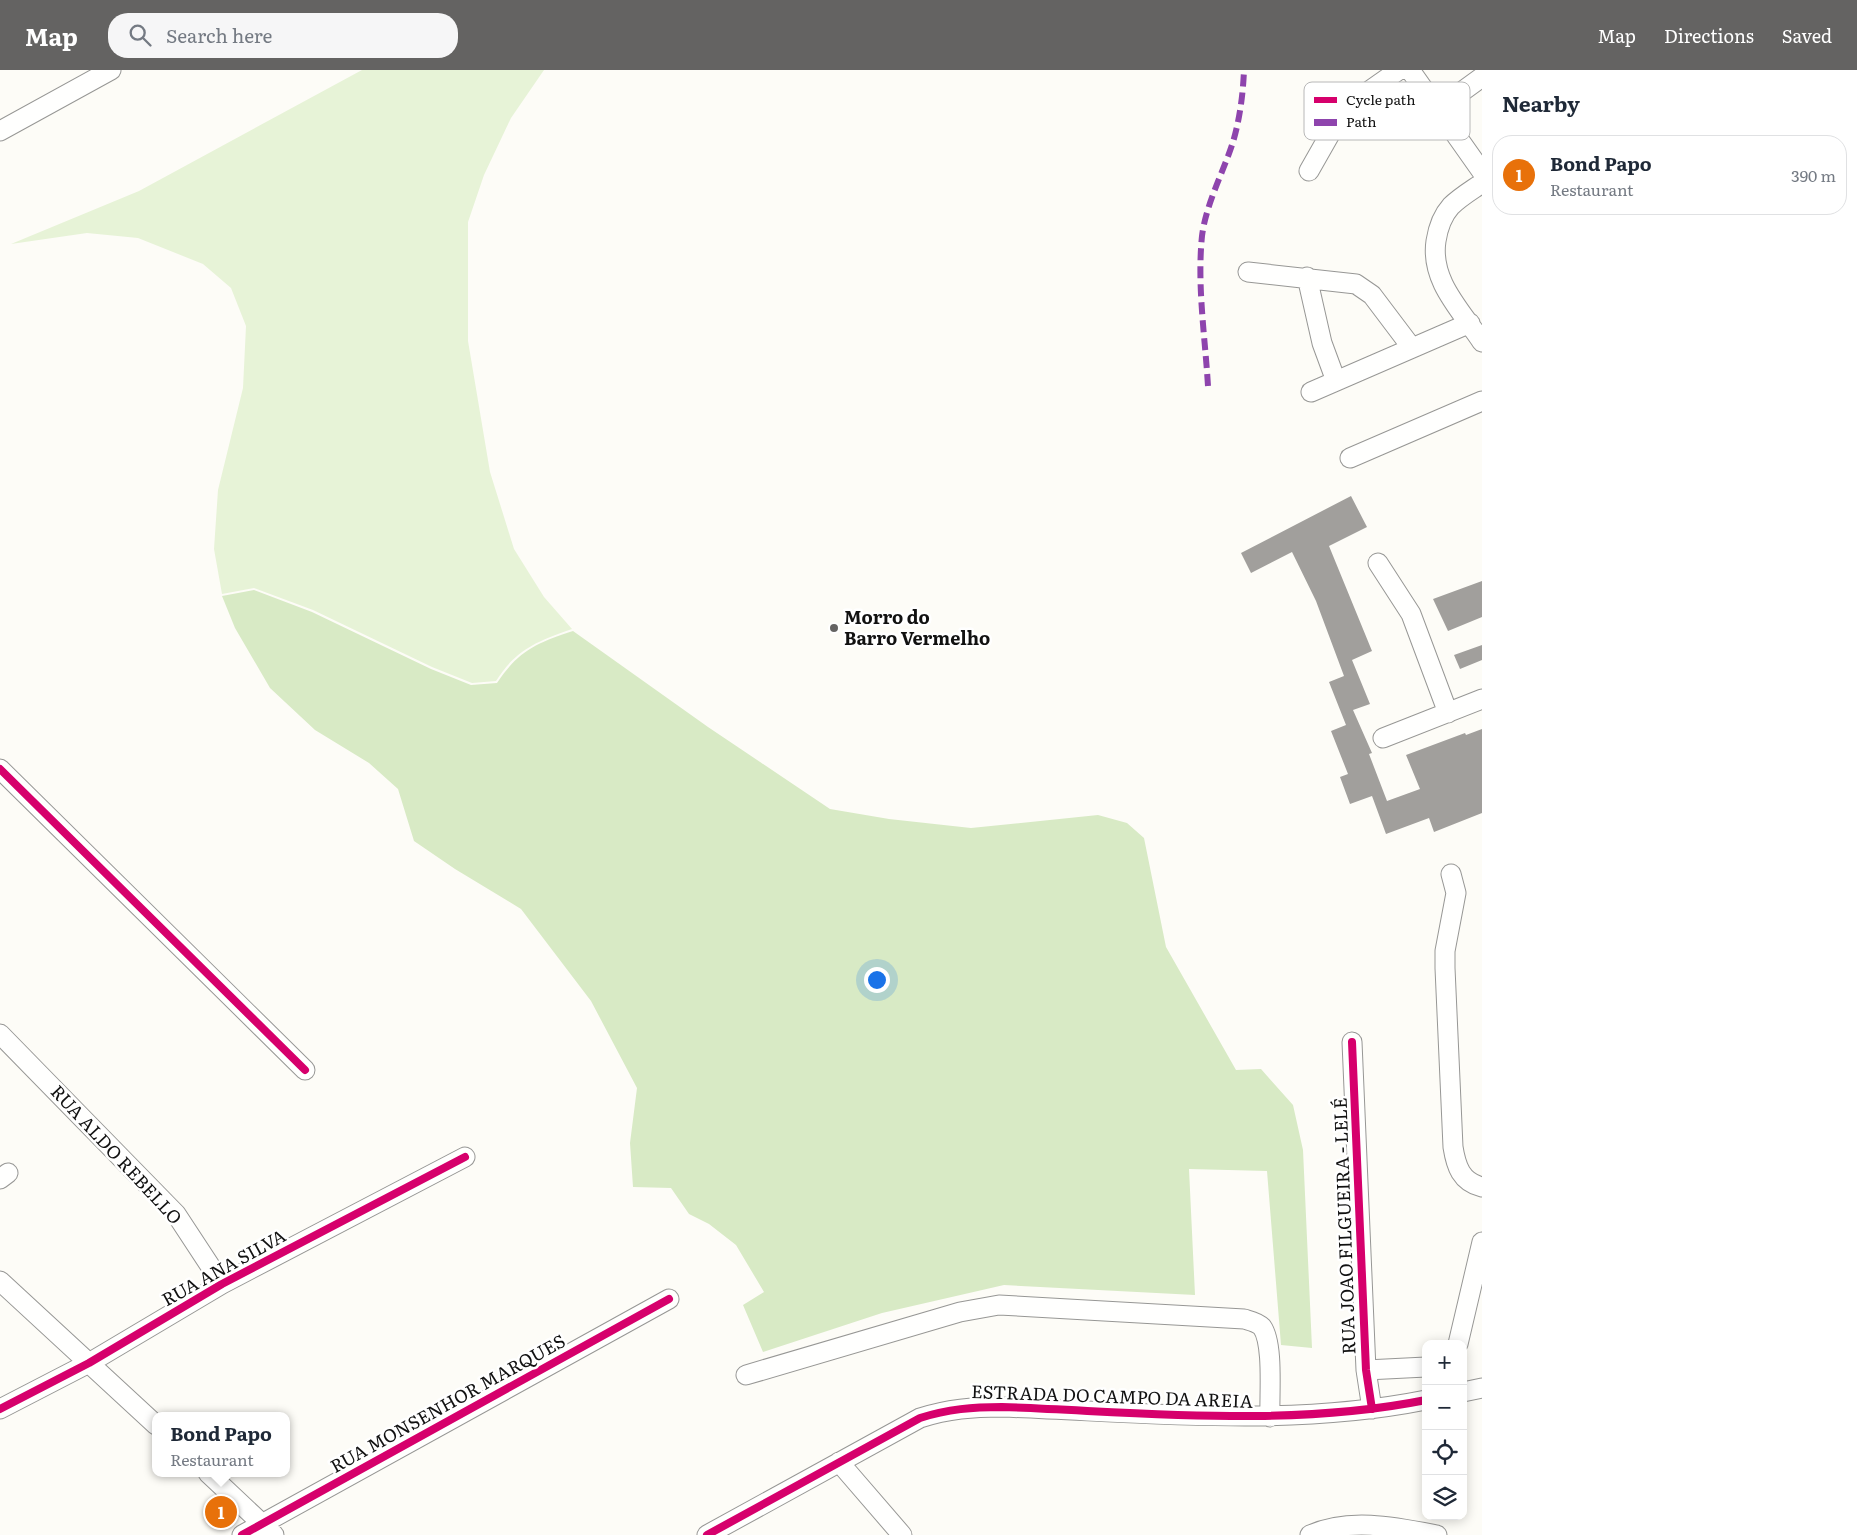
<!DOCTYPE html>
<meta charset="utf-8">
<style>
:root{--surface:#fff;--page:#f6f6f7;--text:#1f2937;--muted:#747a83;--line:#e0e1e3;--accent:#646362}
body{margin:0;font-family:Literata,serif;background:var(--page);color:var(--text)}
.controls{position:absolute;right:15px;bottom:15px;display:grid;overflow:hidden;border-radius:10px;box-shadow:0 2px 12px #0003}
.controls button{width:45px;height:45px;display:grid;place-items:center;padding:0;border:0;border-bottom:1px solid var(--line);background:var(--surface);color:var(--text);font:25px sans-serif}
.you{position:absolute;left:876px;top:909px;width:18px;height:18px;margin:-12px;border:4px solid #fff;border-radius:50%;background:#1a73e8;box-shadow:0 0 0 8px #1a73e833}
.badge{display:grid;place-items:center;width:32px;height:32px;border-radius:50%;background:var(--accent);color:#fff;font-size:16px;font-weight:700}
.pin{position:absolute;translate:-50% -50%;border:2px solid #fff;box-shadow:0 1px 5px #0006}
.popup{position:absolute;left:152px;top:1342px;width:138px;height:65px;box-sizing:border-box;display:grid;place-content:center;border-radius:10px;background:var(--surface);filter:drop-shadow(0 1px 4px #0005);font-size:16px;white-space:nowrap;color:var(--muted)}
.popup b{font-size:19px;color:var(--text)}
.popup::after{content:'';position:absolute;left:50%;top:100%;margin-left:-10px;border:10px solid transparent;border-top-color:var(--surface)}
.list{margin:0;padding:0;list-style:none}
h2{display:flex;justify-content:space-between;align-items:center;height:65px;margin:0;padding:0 20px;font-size:21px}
h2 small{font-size:16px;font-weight:400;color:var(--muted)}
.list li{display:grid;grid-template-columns:32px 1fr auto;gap:15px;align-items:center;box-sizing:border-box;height:80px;margin:0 10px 10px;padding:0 10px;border:1px solid var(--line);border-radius:20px}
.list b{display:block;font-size:19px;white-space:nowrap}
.list p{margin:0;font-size:16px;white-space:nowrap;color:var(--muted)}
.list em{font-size:16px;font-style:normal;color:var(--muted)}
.icon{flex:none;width:28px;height:28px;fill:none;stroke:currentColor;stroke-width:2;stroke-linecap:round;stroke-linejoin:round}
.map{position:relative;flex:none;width:1482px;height:1465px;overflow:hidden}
header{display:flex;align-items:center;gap:30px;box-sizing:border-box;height:70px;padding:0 25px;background:var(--accent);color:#fff}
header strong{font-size:24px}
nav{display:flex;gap:28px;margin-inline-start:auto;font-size:18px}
.search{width:350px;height:45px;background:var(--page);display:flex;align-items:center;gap:12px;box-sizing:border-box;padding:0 18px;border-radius:20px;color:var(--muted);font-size:19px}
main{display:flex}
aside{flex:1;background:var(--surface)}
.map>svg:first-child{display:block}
.green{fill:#e7f3d7}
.forest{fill:#d8eac5}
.building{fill:#a19f9c}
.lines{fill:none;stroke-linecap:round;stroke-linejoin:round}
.minor-casing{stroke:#979795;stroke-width:21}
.minor{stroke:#fffffe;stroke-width:19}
.quiet{stroke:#8e44ad;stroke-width:6;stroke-dasharray:12 6;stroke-linecap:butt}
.cycleway-casing{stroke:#fff;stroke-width:11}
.cycleway{stroke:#d6006c;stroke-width:8}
.poi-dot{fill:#646362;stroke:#fff;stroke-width:2}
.labels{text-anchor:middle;stroke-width:5;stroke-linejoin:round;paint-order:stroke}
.poi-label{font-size:18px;font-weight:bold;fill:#111;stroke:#fff;text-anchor:start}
.street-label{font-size:18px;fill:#111;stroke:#fff}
.key{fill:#fff;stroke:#b8b8b8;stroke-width:1}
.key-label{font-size:14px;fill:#111}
</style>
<header>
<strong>Map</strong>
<div class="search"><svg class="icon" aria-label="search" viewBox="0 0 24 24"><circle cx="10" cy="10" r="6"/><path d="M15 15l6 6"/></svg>Search here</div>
<nav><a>Map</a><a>Directions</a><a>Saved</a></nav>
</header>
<main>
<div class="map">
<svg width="1482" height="1465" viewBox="0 0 1482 1465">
<rect width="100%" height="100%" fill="#fdfcf7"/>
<path class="green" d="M362,0H544L511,48L484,105L468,152V271L490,402L514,479L544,527L572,559C538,571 516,579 496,611L472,613L432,597L313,540L254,518L222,524L214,479L218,420L243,318L246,256L231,218L203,194L138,168L87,163L11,174L139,121Z"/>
<path class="forest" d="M254,520L312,542L431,599L471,615L497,613C519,580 537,573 573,561L708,657L830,739L889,749L971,758L1098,745L1127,753L1144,768L1166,877L1236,1000L1261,999L1293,1035L1303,1080L1312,1278L1281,1275L1267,1101L1189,1099L1195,1225L1004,1215L882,1243L763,1282L743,1235L764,1222L736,1175L709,1154L689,1144L671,1118L633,1117L630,1073L637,1018L591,931L521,839L455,799L414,771L398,719L369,693L315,660L270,618L235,558L222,526Z"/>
<path class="building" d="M1351,426L1367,457L1329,476L1372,581L1352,590L1370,634L1353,640L1372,683L1369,684L1387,731L1420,719L1406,685L1465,663L1466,665L1482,659V743L1434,762L1429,748L1386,764L1372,726L1350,734L1340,707L1348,704L1331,661L1346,655L1329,612L1344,606L1316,531L1292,482L1251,503L1241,483Z
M1482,511V547L1448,561L1433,529Z
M1482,575V590L1460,599L1454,585Z"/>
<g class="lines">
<defs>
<path id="minor" d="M1410,0L1482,102
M1438,39L1482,7
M0,61L111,0
M1309,101L1334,57L1359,28L1399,0
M1482,113C1472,120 1460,127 1451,136C1442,146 1438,158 1436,171C1430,211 1461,240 1482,272
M1248,202L1356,214L1372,225L1412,278
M1307,207L1322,273L1336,311
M1311,322L1470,253
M1350,388L1482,331
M1378,493L1411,544L1448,643
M1383,668L1482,629
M0,699L305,1000
M1451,804L1456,823L1445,881V898L1453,1077C1456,1096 1461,1112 1482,1117
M0,964L176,1144L222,1214
M1352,972L1366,1300L1372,1339
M0,1109L8,1103
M0,1211L156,1355
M1458,1274L1482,1172
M1366,1300L1426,1297
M746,1305L960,1242L999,1235L1244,1249C1251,1251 1257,1252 1262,1257C1274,1274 1269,1326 1270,1347
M1463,1322L1482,1318
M0,1339L89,1293L222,1214L465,1087
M839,1392L902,1465
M208,1403L274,1465
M242,1465L669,1229
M707,1465L920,1348C948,1339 973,1337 1002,1337C1144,1342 1286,1358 1426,1330
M1310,1465C1349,1447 1396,1457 1437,1465"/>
</defs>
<use href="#minor" class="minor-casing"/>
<use href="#minor" class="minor"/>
<path class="quiet" d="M1208,316C1205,266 1197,216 1202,166C1206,134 1223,103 1233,72C1240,48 1243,24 1244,0"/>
<defs>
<path id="cycleway" d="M0,699L305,1000
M1352,972L1366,1300L1372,1339
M0,1339L89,1293L222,1214L465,1087
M242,1465L669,1229
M707,1465L920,1348C948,1339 973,1337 1002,1337C1144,1342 1286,1358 1426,1330"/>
</defs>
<use href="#cycleway" class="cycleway-casing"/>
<use href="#cycleway" class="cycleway"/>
</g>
<circle class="poi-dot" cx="834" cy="558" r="5"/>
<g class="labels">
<g class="poi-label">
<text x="844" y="554">Morro do<tspan x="844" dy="21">Barro Vermelho</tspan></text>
</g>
<g class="street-label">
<text transform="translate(116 1085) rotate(47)" y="6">RUA ALDO REBELLO</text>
<text transform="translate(1345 1156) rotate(-92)" y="6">RUA JOAO FILGUEIRA - LELÉ</text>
<text transform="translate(224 1198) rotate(-29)" y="6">RUA ANA SILVA</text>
<text transform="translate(1112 1327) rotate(2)" y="6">ESTRADA DO CAMPO DA AREIA</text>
<text transform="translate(448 1334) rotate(-29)" y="6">RUA MONSENHOR MARQUES</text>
</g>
</g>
<rect x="1304" y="12" width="166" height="58" rx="8" class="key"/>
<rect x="1314" y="27" width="23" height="6" fill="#d6006c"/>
<rect x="1314" y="49" width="23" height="7" fill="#8e44ad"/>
<g class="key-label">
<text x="1346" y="35">Cycle path</text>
<text x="1346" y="57">Path</text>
</g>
</svg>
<div class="controls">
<button>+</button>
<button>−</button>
<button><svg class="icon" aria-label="locate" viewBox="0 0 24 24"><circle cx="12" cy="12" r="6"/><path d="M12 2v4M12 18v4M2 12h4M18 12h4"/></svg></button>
<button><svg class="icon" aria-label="layers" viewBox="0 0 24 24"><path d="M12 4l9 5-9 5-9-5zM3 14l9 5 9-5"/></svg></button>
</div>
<div class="you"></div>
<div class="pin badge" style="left:221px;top:1442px;background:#e8710a">1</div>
<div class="popup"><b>Bond Papo</b>Restaurant</div>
</div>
<aside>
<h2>Nearby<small></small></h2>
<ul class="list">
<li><span class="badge" style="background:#e8710a">1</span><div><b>Bond Papo</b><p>Restaurant</p></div><em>390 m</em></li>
</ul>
</aside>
</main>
